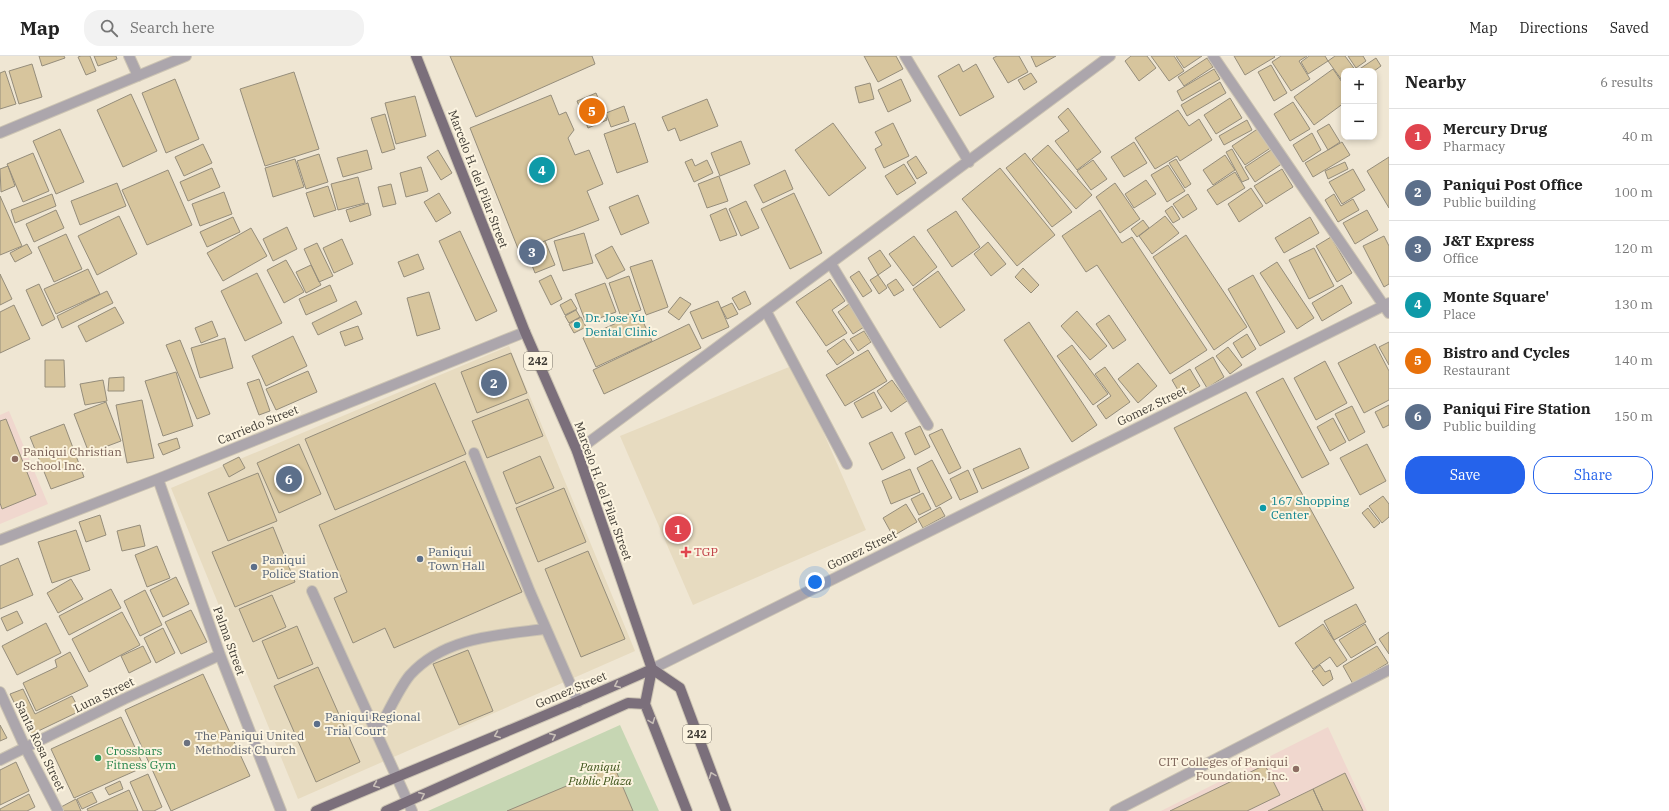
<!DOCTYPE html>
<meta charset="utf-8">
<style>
:root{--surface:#fff;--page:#f2f2f2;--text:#222;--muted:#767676;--line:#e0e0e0;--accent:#2563eb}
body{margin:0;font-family:"IBM Plex Serif",serif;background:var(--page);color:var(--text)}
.controls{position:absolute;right:12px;top:12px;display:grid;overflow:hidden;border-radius:8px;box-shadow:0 2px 6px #0003}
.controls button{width:36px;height:36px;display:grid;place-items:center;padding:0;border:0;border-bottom:1px solid var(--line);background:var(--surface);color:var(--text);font:20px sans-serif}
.you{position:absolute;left:815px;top:526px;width:14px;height:14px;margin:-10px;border:3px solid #fff;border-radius:50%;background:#1a73e8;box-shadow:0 0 0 6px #1a73e833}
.badge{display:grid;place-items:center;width:26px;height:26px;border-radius:50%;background:var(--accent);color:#fff;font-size:13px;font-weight:700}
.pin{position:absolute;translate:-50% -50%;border:2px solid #fff;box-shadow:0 1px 4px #0006}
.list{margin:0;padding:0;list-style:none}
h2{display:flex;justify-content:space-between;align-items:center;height:52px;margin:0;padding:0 16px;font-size:17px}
h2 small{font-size:13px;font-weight:400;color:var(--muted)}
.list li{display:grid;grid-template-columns:26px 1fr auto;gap:12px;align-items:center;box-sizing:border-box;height:56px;padding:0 16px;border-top:1px solid var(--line)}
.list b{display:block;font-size:15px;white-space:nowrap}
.list p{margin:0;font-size:13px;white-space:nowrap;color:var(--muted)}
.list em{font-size:13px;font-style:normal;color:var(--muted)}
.actions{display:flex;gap:8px;padding:12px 16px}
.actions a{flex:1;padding:9px 0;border:1px solid var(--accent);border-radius:16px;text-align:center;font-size:14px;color:var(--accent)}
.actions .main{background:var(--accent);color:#fff}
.icon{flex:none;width:22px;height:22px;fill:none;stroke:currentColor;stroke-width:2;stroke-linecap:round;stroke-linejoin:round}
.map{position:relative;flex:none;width:1389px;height:755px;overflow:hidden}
header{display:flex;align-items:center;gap:24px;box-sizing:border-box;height:56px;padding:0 20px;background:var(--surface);border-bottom:1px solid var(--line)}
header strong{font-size:19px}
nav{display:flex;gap:22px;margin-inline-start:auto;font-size:14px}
.search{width:280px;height:36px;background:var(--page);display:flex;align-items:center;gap:10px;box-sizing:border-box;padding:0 14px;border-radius:16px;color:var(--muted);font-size:15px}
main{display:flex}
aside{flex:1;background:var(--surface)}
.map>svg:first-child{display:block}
.built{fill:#e7dbc0}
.education{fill:#f0d7ce}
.green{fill:#c6d6b3}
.building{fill:#d7c59d;stroke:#958d7b}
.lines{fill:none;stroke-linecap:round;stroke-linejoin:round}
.minor-casing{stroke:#ccc4b3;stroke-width:12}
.major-casing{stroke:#ccc4b3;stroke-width:12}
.minor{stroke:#aca6ac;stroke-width:10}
.major{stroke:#7b6f7b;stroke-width:10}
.oneway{stroke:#c8bfb8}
.culture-dot{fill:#0f9aa8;stroke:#fcf4e0;stroke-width:1.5}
.education-dot{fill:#8d6e63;stroke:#fcf4e0;stroke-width:1.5}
.health-dot{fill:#e0444e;stroke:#fcf4e0;stroke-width:1.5}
.service-dot{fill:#5c6f8a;stroke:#fcf4e0;stroke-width:1.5}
.worship-dot{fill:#6b7280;stroke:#fcf4e0;stroke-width:1.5}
.leisure-dot{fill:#2e9e5b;stroke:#fcf4e0;stroke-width:1.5}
.labels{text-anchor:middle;stroke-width:4;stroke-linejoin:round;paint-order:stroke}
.shield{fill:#fcf4e0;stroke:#787268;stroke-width:1}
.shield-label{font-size:11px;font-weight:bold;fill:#3f3b34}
.street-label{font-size:12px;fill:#3f3b34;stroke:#fcf4e0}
.culture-label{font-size:12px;fill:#0d838f;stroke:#fcf4e0;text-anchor:start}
.education-label{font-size:12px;fill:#785e54;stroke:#fcf4e0;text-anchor:start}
.service-label{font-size:12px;fill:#4e5e75;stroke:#fcf4e0;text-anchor:start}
.health-label{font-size:12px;fill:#be3a42;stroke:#fcf4e0;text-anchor:start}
.worship-label{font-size:12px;fill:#5b616d;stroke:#fcf4e0;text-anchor:start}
.leisure-label{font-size:12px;fill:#27864d;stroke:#fcf4e0;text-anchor:start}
.park-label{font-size:12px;font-style:italic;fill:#41571d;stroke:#fcf4e0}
</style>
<header>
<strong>Map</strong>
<div class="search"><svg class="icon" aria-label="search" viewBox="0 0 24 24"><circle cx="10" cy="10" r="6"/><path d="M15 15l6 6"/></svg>Search here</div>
<nav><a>Map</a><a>Directions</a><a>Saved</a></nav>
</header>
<main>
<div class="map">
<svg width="1389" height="755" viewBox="0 0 1389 755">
<rect width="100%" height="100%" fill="#efe6d3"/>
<path class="built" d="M509,290L635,595L298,743L171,432Z
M794,309L866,474L693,549L620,380Z"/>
<path class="education" d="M9,355L48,448L0,468V359Z
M1328,671L1367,755H1161Z"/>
<path class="green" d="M620,669L659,755H428Z"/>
<path class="building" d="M39,0H64L65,2L42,10Z
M81,0H90L96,15L86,19L78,1Z
M94,0H116L117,3L98,10Z
M450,0H592L595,8L476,61Z
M864,0H896L903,13L878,26Z
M997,0H1019L1028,16L1008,27L993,2Z
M1031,0H1056L1036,11Z
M1131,0H1147L1156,12L1139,25L1125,5Z
M1151,0H1174L1184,15L1169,25Z
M1176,0H1202L1184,12Z
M1234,0H1274L1275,1L1245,19Z
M1281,0H1307L1299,5L1310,23L1291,35L1272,6Z
M1325,0L1328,5L1308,18L1301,6L1309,0Z
M1335,0H1345L1356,15H1344V27L1328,5Z
M1348,0H1363L1366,5L1356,12Z
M1207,2L1213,11L1184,30L1178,21Z
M1376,2L1381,10L1374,15H1359L1358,14Z
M32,8L42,41L19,48L9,15Z
M959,8L963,16L976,8L994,41L960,60L938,20Z
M1271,9L1287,37L1274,45L1258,16Z
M1214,13L1220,23L1182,45L1177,35Z
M1333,13L1344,29V47L1314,69L1294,41Z
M5,15L16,48L0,53V17Z
M294,16L319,93L265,110L240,33Z
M1031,17L1037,26L1024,34L1018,24Z
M175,23L199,83L166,97L142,37Z
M901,23L911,45L888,56L878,34Z
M1220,26L1226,37L1187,60L1181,49Z
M870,27L874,43L859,47L855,31Z
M596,37L607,64L588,72L577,45Z
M131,38L157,95L123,111L97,54Z
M551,39L559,59L566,56L574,74L568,82L575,99L589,94L603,128L587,135L599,164L519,195L470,72Z
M415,40L426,80L396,88L385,47Z
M1230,42L1242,62L1216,78L1204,59Z
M707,43L718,70L680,85L675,72L668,75L662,61Z
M1293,46L1310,73L1290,85L1274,58Z
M624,50L629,65L611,71L606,57Z
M1068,52L1101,96L1077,114L1055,85L1069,75L1058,61Z
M1178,54L1189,70L1199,63L1212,84L1180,105L1177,100L1155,113L1135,82Z
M385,58L395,93L382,97L371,62Z
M1247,64L1252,74L1224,89L1219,80Z
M635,67L648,106L617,117L604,78Z
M833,67L866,112L829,140L795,94Z
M893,67L909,100L884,112L875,93L882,89L875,76Z
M1329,68L1340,86L1328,94L1317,75Z
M1259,72L1272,91L1245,109L1232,90Z
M60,73L84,126L56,138L33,85Z
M1312,77L1321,94L1303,106L1293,89Z
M741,85L750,108L720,120L711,97Z
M1134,86L1147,107L1124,121L1111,101Z
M1342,86L1350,99L1313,121L1305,107Z
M203,88L212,107L184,120L175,101Z
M1048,89L1092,139L1076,153L1032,103Z
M1274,92L1283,107L1255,126L1245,111Z
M1232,93L1249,123L1242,126L1226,96Z
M367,94L372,113L343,121L337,102Z
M438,94L452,117L441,124L427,101Z
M33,97L49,135L23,146L7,108Z
M1025,97L1072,156L1052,171L1006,112Z
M319,98L328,126L306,133L297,105Z
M1225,99L1235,114L1213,129L1203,114Z
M916,100L927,117L917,123L907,106Z
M1389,101V152L1367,115Z
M295,103L304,131L273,141L265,112Z
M692,103L695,110L707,104L713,117L694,126L685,106Z
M1176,103L1191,128L1185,132L1169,107Z
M1093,104L1107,123L1091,134L1077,115Z
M1345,106L1348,113L1328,123L1325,115Z
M904,108L916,127L897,139L885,120Z
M1168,109L1185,135L1167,146L1151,119Z
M8,110L15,130L1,136L0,113Z
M421,111L428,135L406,141L400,117Z
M212,112L220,131L188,145L180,126Z
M1000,112L1055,179L1017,210L962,143Z
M1282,113L1293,131L1266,148L1254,130Z
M1353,113L1365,134L1342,148L1329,126Z
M168,114L192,169L147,189L122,134Z
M785,114L793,133L763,147L754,129Z
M1235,116L1245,132L1217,149L1207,134Z
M719,120L728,145L707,152L698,128Z
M358,121L365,147L338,154L331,128Z
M1146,124L1156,138L1134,152L1125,138Z
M117,127L126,150L80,169L71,145Z
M1115,127L1140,163L1120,177L1096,141Z
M391,128L396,148L383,151L378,131Z
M328,130L336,154L314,161L306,137Z
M1251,132L1263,150L1239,166L1228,148Z
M224,136L232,158L200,170L192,148Z
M439,137L451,157L436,166L424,146Z
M794,137L822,197L790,213L761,153Z
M52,138L56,150L15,167L11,154Z
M1188,138L1197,153L1183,162L1173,148Z
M1334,138L1341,150L1353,143L1359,154L1338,166L1325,144Z
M638,139L649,167L621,179L609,151Z
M0,140L22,190L0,199Z
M746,145L759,172L741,180L729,153Z
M368,147L371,159L350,166L346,154Z
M1172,150L1180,163L1173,167L1165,155Z
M726,152L737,179L720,185L710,159Z
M56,154L64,172L34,186L26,168Z
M1100,154L1122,187L1132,181L1207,294L1170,318L1097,209L1086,216L1062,180Z
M1367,154L1378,174L1355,188L1343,167Z
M956,155L980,191L952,211L927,174Z
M119,160L137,198L97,219L78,180Z
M1165,160L1179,177L1152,198L1139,180Z
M233,161L240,176L207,191L200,176Z
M1310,161L1319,177L1284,197L1275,182Z
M1143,164L1149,172L1137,181L1131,173Z
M287,171L297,193L273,205L263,183Z
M251,172L267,200L223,225L207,197Z
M460,175L497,255L476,265L439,185Z
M584,177L593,207L563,215L554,185Z
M66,178L82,213L54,226L38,191Z
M1186,179L1247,271L1214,294L1153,201Z
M914,180L937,211L913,230L889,198Z
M1384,180L1389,190V228L1384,231L1363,190Z
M1331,181L1352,217L1337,226L1316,190Z
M342,183L353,208L334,217L323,192Z
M545,185L555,209L535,217L526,194Z
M988,186L1006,208L991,220L974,198Z
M317,187L333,220L319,226L304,193Z
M27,188L32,197L15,206L10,197Z
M612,190L625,214L607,223L595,199Z
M1314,192L1334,230L1309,243L1289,204Z
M880,194L891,210L878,219L868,202Z
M418,198L424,213L404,221L398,206Z
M286,204L304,236L284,247L267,214Z
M652,204L668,251L646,259L630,211Z
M1277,206L1314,262L1297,273L1260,217Z
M311,209L321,229L306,237L296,216Z
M1023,212L1039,229L1031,237L1015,221Z
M88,213L100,238L56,258L44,233Z
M859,215L872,235L863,241L850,221Z
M938,215L965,254L940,272L913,233Z
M257,217L282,267L245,285L221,235Z
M0,218L12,243L0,249Z
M551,219L562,243L551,249L539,225Z
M878,219L887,232L879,238L870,224Z
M1253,219L1285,276L1260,290L1228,233Z
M629,220L641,254L621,261L609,227Z
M830,223L845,245L832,254L847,277L826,290L796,246Z
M896,223L904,234L894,240L887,229Z
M605,227L616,256L586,267L575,238Z
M39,228L55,263L42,270L26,234Z
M330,229L337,245L306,259L299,243Z
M1342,229L1352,247L1322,265L1312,247Z
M107,235L113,247L62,272L57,260Z
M745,235L751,248L739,254L732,242Z
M429,236L440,273L417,280L407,242Z
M680,241L691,248L679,264L668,256Z
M571,243L577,253L565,259L560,249Z
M356,245L362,258L318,279L312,267Z
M718,245L729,271L702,283L690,256Z
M732,247L738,258L727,263L721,252Z
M849,248L864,271L853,278L838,256Z
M14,249L30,283L0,297V256Z
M115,251L124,267L86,286L78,270Z
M576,254L580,261L569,267L565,260Z
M1077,255L1107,290L1090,304L1061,270Z
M639,257L652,285L596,311L583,282Z
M1109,259L1126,284L1113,293L1096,268Z
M581,261L586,271L574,277L569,268Z
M212,265L218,280L201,287L195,272Z
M1029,266L1097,369L1072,386L1004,284Z
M689,268L701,292L604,338L593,314Z
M358,270L363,283L345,290L340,276Z
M864,275L871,286L858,295L850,283Z
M1247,278L1256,293L1242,302L1233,287Z
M293,280L307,310L266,330L252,300Z
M225,282L233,312L200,322L191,292Z
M844,283L854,297L837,309L827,295Z
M180,284L210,358L197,363L166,289Z
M1389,286V309L1379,291Z
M1375,288L1389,315V344L1364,357L1338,307Z
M1072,289L1108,338L1093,349L1057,300Z
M1228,291L1242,309L1230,318L1216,300Z
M868,294L887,325L845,350L826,319Z
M511,297L527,337L477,357L461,316Z
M1213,301L1224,321L1207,332L1195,312Z
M45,304H64L65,331H45Z
M1325,305L1347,347L1316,364L1294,322Z
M1138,307L1157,330L1138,347L1118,323Z
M1105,311L1130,346L1106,363L1097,350L1111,340L1095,318Z
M1190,313L1200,330L1182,341L1172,324Z
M308,315L317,336L276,354L266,333Z
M176,316L193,370L163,380L145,325Z
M124,321V335H108L109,322Z
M1283,322L1329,408L1302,422L1256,336Z
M259,323L270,355L259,359L247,327Z
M103,324L107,345L85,349L80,328Z
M892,324L907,345L891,356L877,335Z
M435,327L466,398L335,454L305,383Z
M874,336L882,352L862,362L854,347Z
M1246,336L1354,532L1279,571L1174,372Z
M528,343L543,380L487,402L472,365Z
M142,344L154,402L127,407L116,349Z
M106,346L121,385L89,397L74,358Z
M1389,349V369L1383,372L1375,356Z
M1352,350L1365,376L1349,385L1335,358Z
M1333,362L1346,386L1330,395L1317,371Z
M6,363L36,439L2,453L0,447V365Z
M64,368L84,421L51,433L30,381Z
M920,370L930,391L915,399L905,377Z
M942,373L961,412L949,418L929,379Z
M892,376L905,402L882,414L869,387Z
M177,382L180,392L163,399L158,388Z
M299,388L321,438L279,457L257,407Z
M1367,388L1386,425L1360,439L1340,402Z
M1020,392L1029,412L982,433L973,413Z
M540,400L554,432L516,448L503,416Z
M239,401L245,412L229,421L223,409Z
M932,404L952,442L936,451L917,412Z
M465,405L522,536L394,592L385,572L353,587L334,542L347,536L319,469Z
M910,413L920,436L891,448L882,425Z
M968,414L978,436L960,444L950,423Z
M258,417L277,465L228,485L208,437Z
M564,432L586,486L538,506L516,452Z
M923,437L931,453L919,459L911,443Z
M1383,440L1389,448V461L1382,467L1369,450Z
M906,448L917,466L893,480L883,462Z
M940,451L945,460L923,472L918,463Z
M1368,452L1380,467L1374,472L1362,457Z
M100,459L106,479L86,486L79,466Z
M140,469L145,490L122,495L117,475Z
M273,471L295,526L235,551L212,496Z
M76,474L90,514L52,527L38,486Z
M157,490L170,522L147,531L135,499Z
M588,495L625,583L581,601L545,513Z
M18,502L33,539L0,553V510Z
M176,521L189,548L163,561L150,534Z
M71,523L83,543L58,557L47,537Z
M111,533L121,552L69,579L59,560Z
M145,534L162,569L140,580L124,545Z
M272,539L286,571L253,586L239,553Z
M1356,548L1366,566L1334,584L1324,565Z
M191,554L207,586L181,598L165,566Z
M17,555L23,567L7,575L1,562Z
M122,556L140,589L89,616L72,583Z
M46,567L61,597L17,619L2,590Z
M1323,568L1347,604L1337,611L1330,601L1313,613L1295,587Z
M1365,568L1376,587L1351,602L1339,584Z
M297,570L313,608L278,623L262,585Z
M163,572L175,597L156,607L144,582Z
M1389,576V598L1379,583Z
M143,590L151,606L129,617L121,600Z
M1377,590L1388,607L1353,628L1343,610Z
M468,594L493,655L459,669L433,608Z
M70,596L88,630L36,655L23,627L57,611L55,604Z
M1320,609L1325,616L1330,614L1333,623L1323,630L1312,615Z
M318,611L360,706L316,726L274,630Z
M203,618L250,720L171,755L125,654Z
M23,633L35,658L72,640L80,655L30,679L10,638Z
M121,661L144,711L74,742L51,693Z
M0,669L7,682L0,685Z
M16,706L29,735L0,749V714Z
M1265,709L1280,739L1247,755H1170Z
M614,710L633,755H507Z
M1345,717L1363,755H1323L1313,733Z
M148,718L162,751L154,755H143L130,726Z
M120,725L123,733L109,739L105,732Z
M1313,733L1323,755H1268Z
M129,734L138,755H88L87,753Z
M92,736L97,746L82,753L77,743Z
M29,738L35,751L27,755H0V753Z
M76,743L81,755H63L61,751Z"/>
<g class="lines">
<defs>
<path id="minor" d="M129,0L138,20
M905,0L969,106
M1213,0L1389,257
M0,77L186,0
M831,208L928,369
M766,255L847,408
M577,395L1110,0
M474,397L530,536L578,646
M158,423L220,599L281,755
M0,484L158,423L525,276
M312,535L412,755
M652,613L1389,247
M0,636L25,691L58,755
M377,678C385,662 399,632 410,619C444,581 498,579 545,573
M0,704L124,643L220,599
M1115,755L1389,614"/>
<path id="major" d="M416,0L525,276L577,395L652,613L645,648L687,755
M652,613L680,632L726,755
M316,755C428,707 541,663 652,613
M386,755L628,647L645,648"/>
</defs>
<use href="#minor" class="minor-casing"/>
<use href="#major" class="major-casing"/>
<use href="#minor" class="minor"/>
<use href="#major" class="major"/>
</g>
<defs><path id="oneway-chevron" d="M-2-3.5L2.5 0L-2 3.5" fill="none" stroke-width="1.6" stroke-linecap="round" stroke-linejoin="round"/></defs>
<g class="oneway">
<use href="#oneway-chevron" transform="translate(617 629) rotate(156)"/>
<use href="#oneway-chevron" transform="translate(652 665) rotate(69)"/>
<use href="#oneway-chevron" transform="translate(497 679) rotate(158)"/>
<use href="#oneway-chevron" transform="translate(553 680) rotate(-24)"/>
<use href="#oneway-chevron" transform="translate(712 719) rotate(-111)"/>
<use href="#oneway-chevron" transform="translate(376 729) rotate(157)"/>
<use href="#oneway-chevron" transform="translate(422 739) rotate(-24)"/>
</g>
<g class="culture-dot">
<circle cx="577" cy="269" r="4"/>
<circle cx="1263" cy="452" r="4"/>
</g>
<g class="education-dot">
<circle cx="15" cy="403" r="4"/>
<circle cx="1296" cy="713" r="4"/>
</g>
<path class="health-dot" d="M684 490h4v4h4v4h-4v4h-4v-4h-4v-4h4z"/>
<g class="service-dot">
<circle cx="420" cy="503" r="4"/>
<circle cx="254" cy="511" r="4"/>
<circle cx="317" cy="668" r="4"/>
</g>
<circle class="worship-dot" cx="187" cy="687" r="4"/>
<circle class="leisure-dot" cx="98" cy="702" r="4"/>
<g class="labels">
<g class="shield">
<rect x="524" y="296" width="28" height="18" rx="3"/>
<rect x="683" y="669" width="28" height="18" rx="3"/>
</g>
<g class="shield-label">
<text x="538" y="309">242</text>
<text x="697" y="682">242</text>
</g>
<g class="street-label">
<text transform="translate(478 123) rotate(69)" y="4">Marcelo H. del Pilar Street</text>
<text transform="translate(1152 350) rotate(-26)" y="4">Gomez Street</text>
<text transform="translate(258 369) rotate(-22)" y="4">Carriedo Street</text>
<text transform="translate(603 435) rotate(70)" y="4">Marcelo H. del Pilar Street</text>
<text transform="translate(862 494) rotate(-26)" y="4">Gomez Street</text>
<text transform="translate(229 585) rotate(70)" y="4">Palma Street</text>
<text transform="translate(571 634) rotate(-23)" y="4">Gomez Street</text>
<text transform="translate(104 639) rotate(-26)" y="4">Luna Street</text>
<text transform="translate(40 690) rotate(64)" y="4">Santa Rosa Street</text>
</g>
<g class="culture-label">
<text x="585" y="266">Dr. Jose Yu<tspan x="585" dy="14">Dental Clinic</tspan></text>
<text x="1271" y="449">167 Shopping<tspan x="1271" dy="14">Center</tspan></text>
</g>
<g class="education-label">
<text x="23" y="400">Paniqui Christian<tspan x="23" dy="14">School Inc.</tspan></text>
<text x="1288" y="710" text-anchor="end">CIT Colleges of Paniqui<tspan x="1288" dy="14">Foundation, Inc.</tspan></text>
</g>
<g class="service-label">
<text x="428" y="500">Paniqui<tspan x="428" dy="14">Town Hall</tspan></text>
<text x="262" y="508">Paniqui<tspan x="262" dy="14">Police Station</tspan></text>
<text x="325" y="665">Paniqui Regional<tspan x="325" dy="14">Trial Court</tspan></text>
</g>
<g class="health-label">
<text x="694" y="500">TGP</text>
</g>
<g class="worship-label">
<text x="195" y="684">The Paniqui United<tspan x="195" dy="14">Methodist Church</tspan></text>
</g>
<g class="leisure-label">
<text x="106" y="699">Crossbars<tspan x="106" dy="14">Fitness Gym</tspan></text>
</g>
<g class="park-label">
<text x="600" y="715">Paniqui<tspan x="600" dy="14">Public Plaza</tspan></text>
</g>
</g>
</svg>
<div class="controls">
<button>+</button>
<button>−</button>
</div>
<div class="you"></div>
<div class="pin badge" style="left:678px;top:473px;background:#e0444e">1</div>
<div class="pin badge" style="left:494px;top:327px;background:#5c6f8a">2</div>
<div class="pin badge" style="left:532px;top:196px;background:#5c6f8a">3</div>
<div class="pin badge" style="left:542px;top:114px;background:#0f9aa8">4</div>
<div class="pin badge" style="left:592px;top:55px;background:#e8710a">5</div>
<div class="pin badge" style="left:289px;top:423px;background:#5c6f8a">6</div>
</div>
<aside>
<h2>Nearby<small>6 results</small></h2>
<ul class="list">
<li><span class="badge" style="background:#e0444e">1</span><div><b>Mercury Drug</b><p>Pharmacy</p></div><em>40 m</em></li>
<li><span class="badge" style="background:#5c6f8a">2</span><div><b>Paniqui Post Office</b><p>Public building</p></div><em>100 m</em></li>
<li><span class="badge" style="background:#5c6f8a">3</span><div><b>J&amp;T Express</b><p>Office</p></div><em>120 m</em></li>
<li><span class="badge" style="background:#0f9aa8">4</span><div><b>Monte Square'</b><p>Place</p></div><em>130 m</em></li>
<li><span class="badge" style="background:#e8710a">5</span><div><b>Bistro and Cycles</b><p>Restaurant</p></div><em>140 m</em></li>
<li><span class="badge" style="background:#5c6f8a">6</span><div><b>Paniqui Fire Station</b><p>Public building</p></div><em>150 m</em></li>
</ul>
<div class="actions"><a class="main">Save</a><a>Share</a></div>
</aside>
</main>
